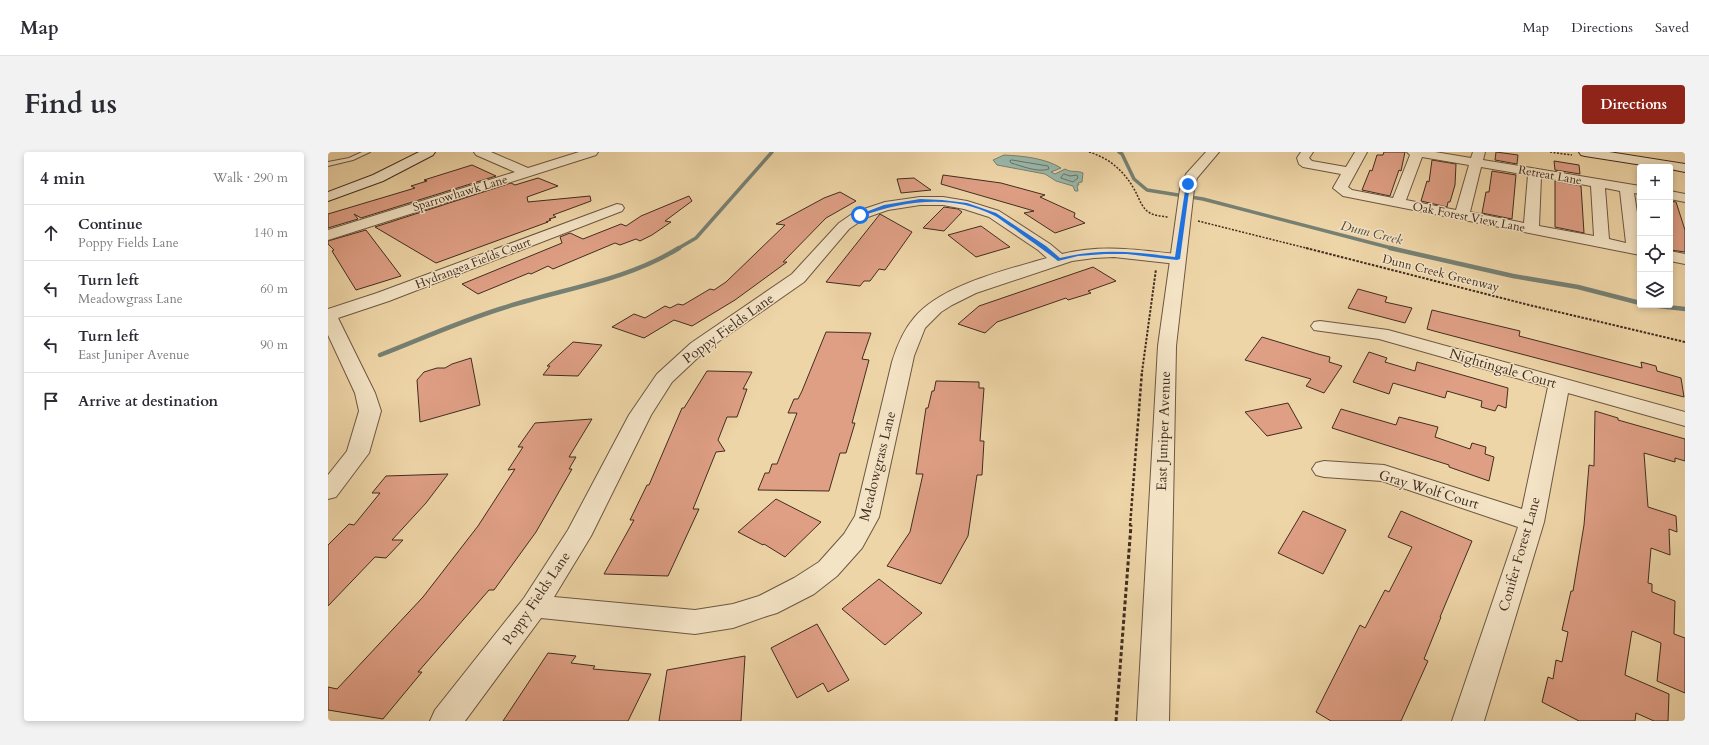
<!DOCTYPE html>
<meta charset="utf-8">
<style>
:root{--surface:#fff;--page:#f2f2f3;--text:#2b2b33;--muted:#7c7c81;--line:#e1e1e2;--accent:#8f2418}
body{margin:0;font-family:Cardo,serif;background:var(--page);color:var(--text)}
.controls{position:absolute;right:12px;top:12px;display:grid;overflow:hidden;border-radius:4px;box-shadow:0 2px 6px #0003}
.controls button{width:36px;height:36px;display:grid;place-items:center;padding:0;border:0;border-bottom:1px solid var(--line);background:var(--surface);color:var(--text);font:20px sans-serif}
.stop{position:absolute;width:12px;height:12px;margin:-9px;border:3px solid #1a73e8;border-radius:50%;background:#fff}
.stop.end{background:#1a73e8;border-color:#fff;box-shadow:0 1px 4px #0008}
.list{margin:0;padding:0;list-style:none}
h2{display:flex;justify-content:space-between;align-items:center;height:52px;margin:0;padding:0 16px;font-size:17px}
h2 small{font-size:13px;font-weight:400;color:var(--muted)}
.list li{display:grid;grid-template-columns:26px 1fr auto;gap:12px;align-items:center;box-sizing:border-box;height:56px;padding:0 16px;border-top:1px solid var(--line)}
.list b{display:block;font-size:15px;white-space:nowrap}
.list p{margin:0;font-size:13px;white-space:nowrap;color:var(--muted)}
.list em{font-size:13px;font-style:normal;color:var(--muted)}
.icon{flex:none;width:22px;height:22px;fill:none;stroke:currentColor;stroke-width:2;stroke-linecap:round;stroke-linejoin:round}
.map{position:relative;flex:none;width:1357px;height:569px;overflow:hidden;border-radius:4px}
header{display:flex;align-items:center;gap:24px;box-sizing:border-box;height:56px;padding:0 20px;background:var(--surface);border-bottom:1px solid var(--line)}
header strong{font-size:19px}
nav{display:flex;gap:22px;margin-inline-start:auto;font-size:14px}
.intro{display:flex;align-items:center;justify-content:space-between;box-sizing:border-box;height:96px;padding:0 24px}
h1{margin:0;font-size:28px}
.button{padding:10px 18px;border-radius:4px;background:var(--accent);color:#fff;font-size:14px;font-weight:700}
main{display:flex;gap:24px;padding:0 24px}
aside{flex:1;background:var(--surface);border-radius:4px;box-shadow:0 2px 6px #0003}
.map>svg:first-child{display:block}
.water{fill:#99b8ab;stroke:#768073}
.lines{fill:none;stroke-linecap:round;stroke-linejoin:round}
.shore{stroke:#6d7266;stroke-width:1}
.stream-far1{stroke:#768073;stroke-width:3.5}
.stream{stroke:#768073;stroke-width:4.5}
.building{fill:#df9f85;stroke:#412d20}
.service-casing{stroke:#6c5742;stroke-width:2}
.minor-casing{stroke:#6c5742;stroke-width:2}
.tertiary-casing{stroke:#6c5742;stroke-width:2}
.secondary-casing{stroke:#412d20;stroke-width:2}
.path-far3{stroke:#412d20;stroke-width:1.5;stroke-dasharray:2 1.5;stroke-linecap:butt}
.path-far2{stroke:#412d20;stroke-width:2;stroke-dasharray:2.5 1.5;stroke-linecap:butt}
.path-far1{stroke:#412d20;stroke-width:2.5;stroke-dasharray:3 2;stroke-linecap:butt}
.path{stroke:#412d20;stroke-width:3;stroke-dasharray:4 2.5;stroke-linecap:butt}
.service{fill:#f4e4c6;fill-rule:evenodd}
.minor{fill:#f4e4c6;fill-rule:evenodd}
.tertiary{fill:#f4e4c6;fill-rule:evenodd}
.secondary{fill:#f4e4c6;fill-rule:evenodd}
.route{fill:#1a73e8}
.labels{text-anchor:middle;stroke-width:3;stroke-linejoin:round;paint-order:stroke}
.far-street-label{font-size:12px;fill:#412d20;stroke:#f4e4c6}
.far-water-label{font-size:13px;font-style:italic;fill:#53493c;stroke:#f4e4c6}
.street-label{font-size:14px;fill:#412d20;stroke:#f4e4c6}
</style>
<header>
<strong>Map</strong>
<nav><a>Map</a><a>Directions</a><a>Saved</a></nav>
</header>
<div class="intro"><h1>Find us</h1><a class="button">Directions</a></div>
<main>
<aside>
<h2>4 min<small>Walk · 290 m</small></h2>
<ul class="list">
<li><svg class="icon" aria-label="ahead" viewBox="0 0 24 24"><path d="M12 20V5M6 11l6-6 6 6"/></svg><div><b>Continue</b><p>Poppy Fields Lane</p></div><em>140 m</em></li>
<li><svg class="icon" aria-label="left" viewBox="0 0 24 24"><path d="M17 20v-9H6M10 6l-5 5 5 5"/></svg><div><b>Turn left</b><p>Meadowgrass Lane</p></div><em>60 m</em></li>
<li><svg class="icon" aria-label="left" viewBox="0 0 24 24"><path d="M17 20v-9H6M10 6l-5 5 5 5"/></svg><div><b>Turn left</b><p>East Juniper Avenue</p></div><em>90 m</em></li>
<li><svg class="icon" aria-label="arrive" viewBox="0 0 24 24"><path d="M6 21V4h12l-3 4 3 4H6"/></svg><div><b>Arrive at destination</b></div></li>
</ul>
</aside>
<div class="map">
<svg width="1357" height="569" viewBox="0 0 1357 569">
<rect width="100%" height="100%" fill="#eed5a7"/>
<filter id="stains"><feTurbulence type="fractalNoise" baseFrequency=".005" numOctaves="4"/><feColorMatrix values="0 0 0 0 .2 0 0 0 0 .09 0 0 0 0 .02 0 0 0 .5 -.17"/></filter>
<radialGradient id="worn" r=".72"><stop offset=".6" stop-color="#630" stop-opacity="0"/><stop offset="1" stop-color="#630" stop-opacity=".3"/></radialGradient>
<path class="water" d="M676,3C695,4 717,6 733,16L723,20L727,22L737,17C743,21 749,18 755,21L754,30L750,31L751,33H749L750,39H747L745,34L728,29L717,22L669,13L665,8Z"/>
<g class="lines">
<path class="shore" d="M684,8L720,14L721,17C710,21 694,14 683,11L682,9Z
M736,22L742,24L749,23L750,26L745,30L733,26Z"/>
<path class="stream-far1" d="M791,0L794,2L806,27L819,38L875,47L1067,97
M349,97L368,86L444,0"/>
<path class="stream" d="M1062,96L1185,124L1250,135L1312,151
M1322,153L1357,157
M52,203C93,187 133,169 175,156C233,137 298,129 351,96"/>
</g>
<path class="building" d="M1056,0H1077L1073,19L1071,18L1062,44L1034,38L1042,18L1044,19L1049,3H1055Z
M1168,0L1190,3L1189,12L1167,8Z
M1104,8L1128,12L1127,33L1122,50H1120L1119,55L1093,49L1099,29L1101,30Z
M1226,9L1251,13L1252,22L1227,18Z
M144,13L168,24L33,66L26,62L30,67L0,76V62L87,36L83,34L99,29L96,28Z
M1164,19L1188,23L1184,67L1154,61L1158,40H1161Z
M615,23L673,31L717,43L712,45L747,61L746,65L757,71L727,81L696,61L706,59L613,32Z
M210,26L230,34L199,45L200,50L262,44L263,49L225,63L228,65L221,67L223,68L218,70H220L108,111L47,75L183,31L187,33Z
M586,26L603,38L573,41L569,27Z
M1227,29L1253,34L1256,81L1227,75Z
M512,40L528,49L498,66L455,110H459L407,148L364,174L346,168L316,186L284,175L306,162L317,166L337,154L342,156L350,152L355,153L382,137L386,138L398,130L457,73L448,72L496,46Z
M361,44L364,49L337,69L343,70L324,83L312,89L308,87L292,93L287,91L225,117L220,114L203,122L201,121L150,142L134,132L234,91L232,85L242,81L255,87L293,72L298,74L313,64Z
M1342,49L1348,50L1357,78V100L1342,98Z
M616,55L630,57L634,60L616,79L595,76Z
M552,62L584,80L557,118L551,117L542,129H536L532,134L498,130Z
M653,74L682,95L648,105L620,83Z
M38,78L73,124L28,138L4,99L6,98L0,92V89Z
M765,115L788,129L760,139L763,141L740,148L738,146L669,170L657,181L630,172L651,154Z
M1030,137L1059,145L1057,150L1084,156L1077,171L1020,156Z
M1104,158L1192,179L1191,184L1314,216L1313,210L1328,214L1329,219L1353,226L1356,245L1106,179L1099,177Z
M498,180L543,181L534,207L541,208L524,271H527L518,301H512L501,339L430,338L437,321H441L444,312H449L469,261H460L466,247H470L474,239Z
M934,185L990,202L1002,205L1001,210L1014,214L996,241L978,234L983,227L917,208Z
M245,190L274,193L250,224L215,223L222,214H219Z
M1041,200L1059,206L1057,210L1087,219L1089,210L1180,236L1178,256L1170,253L1167,259L1153,255L1154,249L1119,239L1117,246L1065,231L1061,242L1025,230Z
M143,206L152,253L92,270L89,228L96,220L109,216H117L124,212Z
M379,219L424,220L415,237H419L409,265H399L390,288L397,299L388,300L365,357H371L340,424L276,422L306,368H302L319,333H321L354,256H356Z
M608,229L651,230V236H656L652,289H656L654,323H649L640,384L613,432L559,414L582,380L595,322H588L598,256H600L604,239H606Z
M960,251L974,276L939,284L917,260Z
M1013,257L1068,273L1071,265L1110,275L1107,285L1142,297L1144,291L1158,295L1157,302L1166,305L1161,329L1121,315V313L1004,276Z
M1267,259L1290,266V268L1357,287V309L1347,306V310L1316,301L1320,355L1348,364L1349,380L1341,377L1342,403L1323,396L1320,431L1324,432V440L1347,449L1346,482L1357,486V541L1329,529L1333,491L1304,479L1297,523L1341,542L1340,569H1326L1308,561L1307,569H1251L1214,550L1220,525L1225,527L1228,508L1234,510L1240,480L1234,478L1243,439H1245L1256,373L1261,313L1266,314Z
M264,267L241,305H248L241,317H244L208,380L166,438H161L90,520H94L55,567L0,558V535L9,537L95,445L150,374L187,317L180,318L195,295H190L207,271Z
M120,322L98,351L64,388H75L58,406L47,405L0,454V393L21,372L26,373L52,341H44L58,324Z
M448,347L493,370L457,405L436,392L435,393L410,380Z
M975,359L1018,378L995,422L950,401Z
M1073,359L1144,389L1112,465H1113L1096,507L1100,509L1073,569H1003L988,560L1032,473L1037,476L1057,438L1061,440L1084,395L1060,385Z
M551,427L594,461L557,493L514,457Z
M489,472L521,528L500,540L495,531L469,546L443,496Z
M220,501L248,504L243,511L267,514L265,517L323,522L300,569H175Z
M417,504L413,569H331L339,518Z"/>
<g class="lines">
<defs>
<path id="service" d="M34,0H42L25,8L0,14V10L21,6Z"/>
<path id="minor" d="M146,0H163L200,16L251,0H270L268,3L0,88V78L187,20L148,3Z
M973,0H985L981,6L984,9L1018,15L1027,0H1039L1020,35L1024,38L1065,46L1082,3L1079,0H1107L1143,6L1145,0H1157L1155,8L1312,34V42L1306,41L1312,80V103L1015,44L1005,36L1013,22L975,15L971,12L969,6ZM1094,5L1141,13L1128,58L1078,48ZM1153,15L1200,23L1196,71L1142,60ZM1213,25L1263,34L1266,84L1211,74ZM1277,36L1292,39L1298,91L1281,87Z
M1342,39L1357,42V50L1342,47Z
M592,45H615L639,49L671,59L722,92L734,102C777,92 806,98 849,102L855,104L857,107L855,110L849,112L786,105L766,106L744,109L648,141L624,153L613,160L597,176L586,204L551,365L534,396L509,424L486,442L449,461L439,464L405,476L367,482L213,466L137,569H102L107,558L196,446L240,378L301,263L329,222L363,191L464,122L511,71L527,60L557,50ZM592,53H615L636,57L661,65L710,98L719,106C679,118 613,133 586,166C575,179 569,194 564,210L527,364L516,382L491,410L466,426L431,444L405,452L367,458L226,445L263,384L323,263L344,230L377,199L476,130L521,77L537,66L560,58Z
M289,52L294,53L296,56L294,59L61,149L10,166L47,241L53,259L41,301L8,345L0,347V323L19,299L31,259L27,241L0,183V157L49,141Z
M1342,99L1357,102V112L1342,109Z
M992,169L1060,178L1357,260V274L1240,241L1216,370L1156,569H1124L1190,375L1054,329L996,325L988,323L984,317L988,311L996,309L1056,313L1194,357L1220,235L1051,187L986,178L983,174L986,170Z"/>
<path id="tertiary" d="M878,0H891L869,26L866,37L848,194L841,569H809L830,194L852,37L858,22Z"/>
<path id="secondary" d="M91,0H107L105,3L55,29L0,49V40L45,23Z
M1251,0H1281L1357,12V20L1342,17V15H1327L1257,4L1253,3Z"/>
</defs>
<use href="#service" class="service-casing"/>
<use href="#minor" class="minor-casing"/>
<use href="#tertiary" class="tertiary-casing"/>
<use href="#secondary" class="secondary-casing"/>
<path class="path-far3" d="M761,0C781,6 796,19 806,37C811,45 813,56 822,61C827,64 834,64 840,65
M1222,0L1244,3
M870,69L982,97"/>
<path class="path-far2" d="M978,96L1201,153L1357,190
M814,220L828,117"/>
<path class="path-far1" d="M802,374L814,219"/>
<path class="path" d="M788,569L803,373"/>
<use href="#service" class="service"/>
<use href="#minor" class="minor"/>
<use href="#tertiary" class="tertiary"/>
<use href="#secondary" class="secondary"/>
</g>
<path class="route" d="M860,31L862,32L852,107L849,108L799,102H777L750,104L730,109C715,97 700,87 685,76C678,72 672,66 665,63C624,42 575,49 534,64L530,63L556,53L592,47L614,48L639,51L668,61L718,94L732,106C773,96 807,100 847,105L858,32Z"/>
<g class="labels">
<g class="far-street-label">
<text transform="translate(1222 23) rotate(10)" y="4">Retreat Lane</text>
<text transform="translate(132 41) rotate(-17)" y="4">Sparrowhawk Lane</text>
<text transform="translate(1141 65) rotate(11)" y="4">Oak Forest View Lane</text>
<text transform="translate(145 111) rotate(-21)" y="4">Hydrangea Fields Court</text>
<text transform="translate(1113 121) rotate(14)" y="4">Dunn Creek Greenway</text>
</g>
<g class="far-water-label">
<text transform="translate(1044 80) rotate(14)" y="5">Dunn Creek</text>
</g>
<g class="street-label">
<text transform="translate(400 176) rotate(-36)" y="5">Poppy Fields Lane</text>
<text transform="translate(1175 216) rotate(16)" y="5">Nightingale Court</text>
<text transform="translate(835 279) rotate(-88)" y="5">East Juniper Avenue</text>
<text transform="translate(549 314) rotate(-76)" y="5">Meadowgrass Lane</text>
<text transform="translate(1101 337) rotate(17)" y="5">Gray Wolf Court</text>
<text transform="translate(1191 402) rotate(-74)" y="5">Conifer Forest Lane</text>
<text transform="translate(208 446) rotate(-56)" y="5">Poppy Fields Lane</text>
</g>
</g>
<rect width="100%" height="100%" filter="url(#stains)"/>
<rect width="100%" height="100%" fill="url(#worn)"/>
</svg>
<div class="controls">
<button>+</button>
<button>−</button>
<button><svg class="icon" aria-label="locate" viewBox="0 0 24 24"><circle cx="12" cy="12" r="6"/><path d="M12 2v4M12 18v4M2 12h4M18 12h4"/></svg></button>
<button><svg class="icon" aria-label="layers" viewBox="0 0 24 24"><path d="M12 4l9 5-9 5-9-5zM3 14l9 5 9-5"/></svg></button>
</div>
<div class="stop" style="left:532px;top:63px"></div>
<div class="stop end" style="left:860px;top:32px"></div>
</div>
</main>
